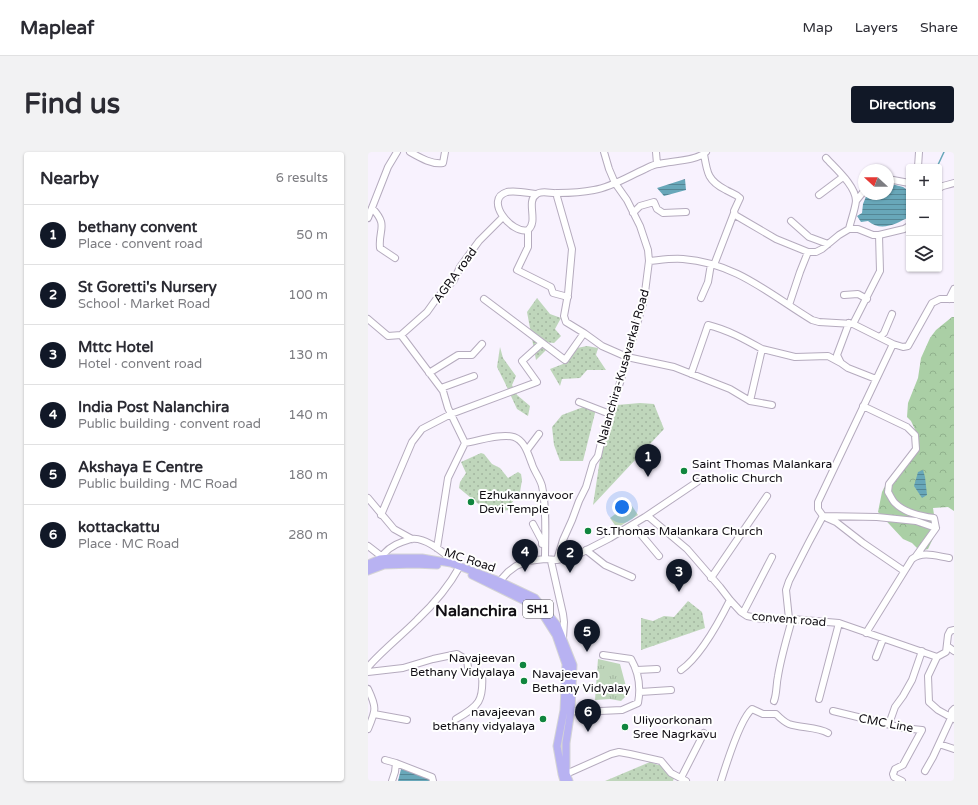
<!DOCTYPE html>
<meta charset="utf-8">
<style>
:root{--surface:#fff;--page:#f2f2f3;--text:#2b2b33;--muted:#7c7c81;--line:#e1e1e2;--accent:#111827}
body{margin:0;font-family:"Varela Round",sans-serif;background:var(--page);color:var(--text)}
.controls{position:absolute;right:12px;top:12px;display:grid;overflow:hidden;border-radius:4px;box-shadow:0 1px 3px #0004}
.controls button{width:36px;height:36px;display:grid;place-items:center;padding:0;border:0;border-bottom:1px solid var(--line);background:var(--surface);color:var(--text);font:20px sans-serif}
.compass{position:absolute;left:490px;top:12px;width:36px;height:36px;border-radius:50%;background:var(--surface);box-shadow:0 1px 3px #0004;rotate:291deg}
.you{position:absolute;left:254px;top:355px;width:14px;height:14px;margin:-10px;border:3px solid #fff;border-radius:50%;background:#1a73e8;box-shadow:0 0 0 6px #1a73e833}
.badge{display:grid;place-items:center;width:26px;height:26px;border-radius:50%;background:var(--accent);color:#fff;font-size:13px;font-weight:700}
.pin{position:absolute;translate:-50% -33px;filter:drop-shadow(0 1px 2px #0008)}
.pin::after{content:'';position:absolute;top:21px;width:14px;height:12px;background:inherit;clip-path:polygon(0 0,100% 0,50% 100%)}
.list{margin:0;padding:0;list-style:none}
h2{display:flex;justify-content:space-between;align-items:center;height:52px;margin:0;padding:0 16px;font-size:17px}
h2 small{font-size:13px;font-weight:400;color:var(--muted)}
.list li{display:grid;grid-template-columns:26px 1fr auto;gap:12px;align-items:center;box-sizing:border-box;height:60px;padding:0 16px;border-top:1px solid var(--line)}
.list b{display:block;font-size:15px;white-space:nowrap}
.list p{margin:0;font-size:13px;white-space:nowrap;color:var(--muted)}
.list em{font-size:13px;font-style:normal;color:var(--muted)}
.icon{flex:none;width:22px;height:22px;fill:none;stroke:currentColor;stroke-width:2;stroke-linecap:round;stroke-linejoin:round}
.map{position:relative;flex:none;width:586px;height:629px;overflow:hidden;border-radius:4px}
header{display:flex;align-items:center;gap:24px;box-sizing:border-box;height:56px;padding:0 20px;background:var(--surface);border-bottom:1px solid var(--line)}
header strong{font-size:19px}
nav{display:flex;gap:22px;margin-inline-start:auto;font-size:14px}
.intro{display:flex;align-items:center;justify-content:space-between;box-sizing:border-box;height:96px;padding:0 24px}
h1{margin:0;font-size:28px}
.button{padding:10px 18px;border-radius:4px;background:var(--accent);color:#fff;font-size:14px;font-weight:700}
main{display:flex;gap:24px;padding:0 24px}
aside{flex:1;background:var(--surface);border-radius:4px;box-shadow:0 1px 3px #0004}
.map>svg:first-child{display:block}
.grass{fill:url(#grass-dots)}
.forest{fill:url(#forest-crowns)}
.park{fill:url(#park-tufts)}
.pitch{fill:#bfd6bb}
.water{fill:url(#water-rules)}
.lines{fill:none;stroke-linecap:round;stroke-linejoin:round}
.stream{stroke:#68a7b9;stroke-width:1.5}
.minor-casing{stroke:#b5abbe;stroke-width:8}
.major-casing{stroke:#d4d4d5;stroke-width:9}
.minor{stroke:#fff;stroke-width:6}
.major{stroke:#b8b2f2;stroke-width:7}
.poi-dot{fill:#10853e;stroke:#fff;stroke-width:1.5}
.labels{text-anchor:middle;stroke-width:4;stroke-linejoin:round;paint-order:stroke}
.shield{fill:#fff;stroke:#58565a;stroke-width:1}
.shield-label{font-size:11px;font-weight:bold;fill:#110e14}
.street-label{font-size:12px;fill:#110e14;stroke:#fff}
.poi-label{font-size:12px;fill:#110e14;stroke:#fff;text-anchor:start}
.district-label{font-size:16px;font-weight:bold;fill:#110e14;stroke:#fff}
</style>
<header>
<strong>Mapleaf</strong>
<nav><a>Map</a><a>Layers</a><a>Share</a></nav>
</header>
<div class="intro"><h1>Find us</h1><a class="button">Directions</a></div>
<main>
<aside>
<h2>Nearby<small>6 results</small></h2>
<ul class="list">
<li><span class="badge">1</span><div><b>bethany convent</b><p>Place · convent road</p></div><em>50 m</em></li>
<li><span class="badge">2</span><div><b>St Goretti's Nursery</b><p>School · Market Road</p></div><em>100 m</em></li>
<li><span class="badge">3</span><div><b>Mttc Hotel</b><p>Hotel · convent road</p></div><em>130 m</em></li>
<li><span class="badge">4</span><div><b>India Post Nalanchira</b><p>Public building · convent road</p></div><em>140 m</em></li>
<li><span class="badge">5</span><div><b>Akshaya E Centre</b><p>Public building · MC Road</p></div><em>180 m</em></li>
<li><span class="badge">6</span><div><b>kottackattu</b><p>Place · MC Road</p></div><em>280 m</em></li>
</ul>
</aside>
<div class="map">
<svg width="586" height="629" viewBox="0 0 586 629">
<defs>
<pattern id="grass-dots" width="8" height="8" patternUnits="userSpaceOnUse"><rect width="8" height="8" fill="#bfd6bb"/><path d="M2 2h.1M6 6h.1" fill="none" stroke="#a3b6a0" stroke-width="1.8" stroke-linecap="round"/></pattern>
<pattern id="forest-crowns" width="20" height="18" patternUnits="userSpaceOnUse"><rect width="20" height="18" fill="#aacfa5"/><path d="M2 6a3 3 0 1 1 6 0M12 15a3 3 0 1 1 6 0" fill="none" stroke="#91b18d"/></pattern>
<pattern id="park-tufts" width="24" height="20" patternUnits="userSpaceOnUse"><rect width="24" height="20" fill="#bfd6bb"/><path d="M3 7l-1-3M5 7V3M7 7l1-3M15 17l-1-3M17 17v-4M19 17l1-3" fill="none" stroke="#a3b6a0"/></pattern>
<pattern id="water-rules" width="6" height="5" patternUnits="userSpaceOnUse"><rect width="6" height="5" fill="#68a7b9"/><path d="M0 2.5h6" fill="none" stroke="#548695"/></pattern>
</defs>
<rect width="100%" height="100%" fill="#f8f2fe"/>
<path class="grass" d="M169,146L182,162L193,166L187,177L193,184L186,191L176,190L179,197L168,208L159,160Z
M219,194L230,196L228,203L238,218H219L212,226L194,227L192,234L182,217L195,212L209,196Z
M132,195L135,206L148,224L144,233L149,243L162,254L160,264L149,257L137,231L129,215Z
M272,251L286,252L296,277L225,353L238,268L249,253Z
M218,254L228,257L215,309H192L186,293L184,275L194,263Z
M113,301L116,302L124,312L132,316L140,326L150,320L153,322L154,328L152,340L143,352V358L120,360L91,336L92,330L98,321L93,310Z
M320,449L334,460L337,476L273,498V466L285,469L296,464L306,465Z
M282,610L290,613L297,610L301,613L307,623L305,629H237Z"/>
<path class="forest" d="M584,165H586V359L580,355L565,356L567,369L570,376L560,397L552,399L544,391L535,387L510,360L514,340L521,326L541,302L551,286L543,269L539,265L540,251L550,226L553,206L562,186L568,178Z"/>
<path class="park" d="M230,507L252,512L260,542L253,549L242,547L227,548Z"/>
<path class="pitch" d="M262,351L270,363L249,376L242,366Z"/>
<path class="water" d="M317,27L318,38L296,44L289,36Z
M520,31L535,35L541,39V65C528,72 513,80 500,69L493,70L489,64L494,61L495,52L499,42H520Z
M555,318L557,325L559,343L554,346L546,334L550,320Z
M33,617L67,626V629H30Z"/>
<g class="lines">
<path class="stream" d="M569,15L576,0"/>
<defs>
<path id="minor" d="M42,0C51,5 64,13 75,11L77,0
M288,0L289,12
M336,2C339,21 340,29 358,38C363,41 368,42 372,46L366,59L367,63L408,87L440,100H448L454,97L471,83L481,77H490L505,83H511
M458,6C467,16 488,34 488,49C487,58 483,68 481,77
M550,15L551,0
M520,27L541,31
M571,36L575,34L586,31
M188,41L204,97L200,142L196,164L198,170L216,181L234,194L259,205L306,215L362,237L382,249L404,253
M451,43L475,25
M488,49L496,39
M4,56C21,74 10,77 12,96L27,106
M265,61L272,54L286,50L289,57L295,61L318,60
M0,66L20,15L29,0
M423,69L441,85L460,92
M160,78C171,69 157,49 169,42C174,38 184,42 190,41C200,41 216,40 226,38C244,35 261,24 277,17C281,15 286,12 291,12C303,9 329,9 338,0
M160,78V95L149,118L183,135L185,141L200,145
M160,78C144,83 115,47 139,40C147,38 160,41 168,42
M281,109C292,108 304,106 315,107C368,111 401,142 444,168L451,170L485,172
M346,113L366,61
M476,143L490,142L499,147
M333,146L340,130L343,112
M116,147L197,208L216,181
M581,147L586,137
M421,153L432,120L440,100
M0,167L20,184L33,183L75,239L80,256L97,291L80,326L69,396
M481,171L469,203L473,211L480,216L508,227
M33,183L59,160L69,146L86,128L92,115L111,89L134,66
M512,185L516,181L524,162
M525,192L535,195L540,194L564,151L572,147H586
M61,221L90,203H104L114,192
M323,222L340,173C360,178 376,187 394,197
M73,236L106,224
M382,249L394,197L427,205L460,204L473,211
M211,250L242,262
M495,254L539,275L547,283L548,297L521,332L520,340C522,343 524,348 527,351C537,361 553,364 566,366L568,376L548,404
M97,291C110,289 133,281 146,285C157,289 160,302 164,312C166,319 172,326 174,334C179,357 177,384 177,407
M159,298L171,282
M0,346L26,377L44,387
M13,363L44,290L54,277L83,262L169,230L154,209L174,191
M455,364L509,365L548,369L568,376
M277,365L329,330
M459,366L468,370L495,391L536,419
M165,372L174,389V392
M265,373L291,404
M0,394L13,404
M218,398L237,413L264,425
M189,408L195,388L204,368L211,349L218,335L225,311L230,304L234,286L240,271L243,256L251,234L276,148L281,109L280,98L272,74L259,48L247,31L241,17L236,0
M183,409L195,462L196,470L195,486
M343,426L399,344
M129,432L140,420L148,414L160,409L177,407L189,408L209,403L242,386L277,365H281L319,397L352,435L362,448L373,460L379,464L394,467H424L471,471L569,505L578,500L580,483L582,479L586,478
M375,461L404,405
M421,467L418,438L421,429L441,390L455,364L450,357V350L525,192L485,172L512,119L511,83L536,77L541,74
M498,481L544,407C555,399 568,404 581,406
M579,494L586,499
M508,505L515,487
M569,505L560,524L561,550L570,558L586,567
M0,515C15,498 33,484 49,468C66,452 81,434 92,414C80,405 59,384 43,387C40,388 37,389 34,390C25,393 17,399 12,407
M269,518L289,517
M313,518C333,504 351,470 362,448
M0,520L35,516L65,507L89,502L99,508L100,515
M0,537C9,556 8,558 0,577
M272,540L303,538
M451,547L471,471
M406,549C409,541 408,533 410,524C413,505 419,486 424,467
M203,558L210,560L254,558L270,551C273,535 271,521 263,507L235,503
M465,559L535,576L554,578L535,613L527,617L525,622L526,625L534,629
M6,562L39,568
M88,567C111,554 116,549 114,521
M521,572L527,555L535,544L544,528L554,499
M571,592L586,597
M17,608L28,611
M557,619L565,605L583,566L584,559L586,557
M198,622L243,602L251,600L262,602L293,609L303,621L318,629
M313,626L336,581
M24,629L27,620L28,611L64,625L65,629
M353,629C358,613 372,567 384,557L395,562H408C412,566 416,570 421,572C432,576 450,575 460,581"/>
<path id="major" d="M0,412L12,407L23,406H54L83,411L131,429L167,446L189,473L205,513L203,558L198,591V622L201,629
M0,419L16,413L46,412L69,413
M104,423L165,453L174,461L188,483L198,512L196,558L189,594L194,622L196,629"/>
</defs>
<use href="#minor" class="minor-casing"/>
<use href="#major" class="major-casing"/>
<use href="#minor" class="minor"/>
<use href="#major" class="major"/>
</g>
<g class="poi-dot">
<circle cx="316" cy="319" r="4"/>
<circle cx="103" cy="350" r="4"/>
<circle cx="220" cy="379" r="4"/>
<circle cx="155" cy="513" r="4"/>
<circle cx="156" cy="529" r="4"/>
<circle cx="175" cy="567" r="4"/>
<circle cx="257" cy="575" r="4"/>
</g>
<g class="labels">
<rect class="shield" x="155" y="448" width="30" height="18" rx="3"/>
<g class="shield-label">
<text x="170" y="461">SH1</text>
</g>
<g class="street-label">
<text transform="translate(87 123) rotate(-54)" y="4">AGRA road</text>
<text transform="translate(255 215) rotate(-74)" y="4">Nalanchira-Kusavarkal Road</text>
<text transform="translate(102 408) rotate(18)" y="4">MC Road</text>
<text transform="translate(421 467) rotate(5)" y="4">convent road</text>
<text transform="translate(518 571) rotate(11)" y="4">CMC Line</text>
</g>
<g class="poi-label">
<text x="324" y="316">Saint Thomas Malankara<tspan x="324" dy="14">Catholic Church</tspan></text>
<text x="111" y="347">Ezhukannyavoor<tspan x="111" dy="14">Devi Temple</tspan></text>
<text x="228" y="383">St.Thomas Malankara Church</text>
<text x="147" y="510" text-anchor="end">Navajeevan<tspan x="147" dy="14">Bethany Vidyalaya</tspan></text>
<text x="164" y="526">Navajeevan<tspan x="164" dy="14">Bethany Vidyalay</tspan></text>
<text x="167" y="564" text-anchor="end">navajeevan<tspan x="167" dy="14">bethany vidyalaya</tspan></text>
<text x="265" y="572">Uliyoorkonam<tspan x="265" dy="14">Sree Nagrkavu</tspan></text>
</g>
<g class="district-label">
<text x="108" y="464">Nalanchira</text>
</g>
</g>
</svg>
<div class="controls">
<button>+</button>
<button>−</button>
<button><svg class="icon" aria-label="layers" viewBox="0 0 24 24"><path d="M12 4l9 5-9 5-9-5zM3 14l9 5 9-5"/></svg></button>
</div>
<svg class="compass" viewBox="-18 -18 36 36"><path d="M0-13l5 13h-10z" fill="#e53935"/><path d="M0 13l5-13h-10z" fill="#7c7c81"/></svg>
<div class="you"></div>
<div class="pin badge" style="left:280px;top:325px">1</div>
<div class="pin badge" style="left:202px;top:421px">2</div>
<div class="pin badge" style="left:311px;top:440px">3</div>
<div class="pin badge" style="left:157px;top:420px">4</div>
<div class="pin badge" style="left:219px;top:500px">5</div>
<div class="pin badge" style="left:220px;top:580px">6</div>
</div>
</main>
